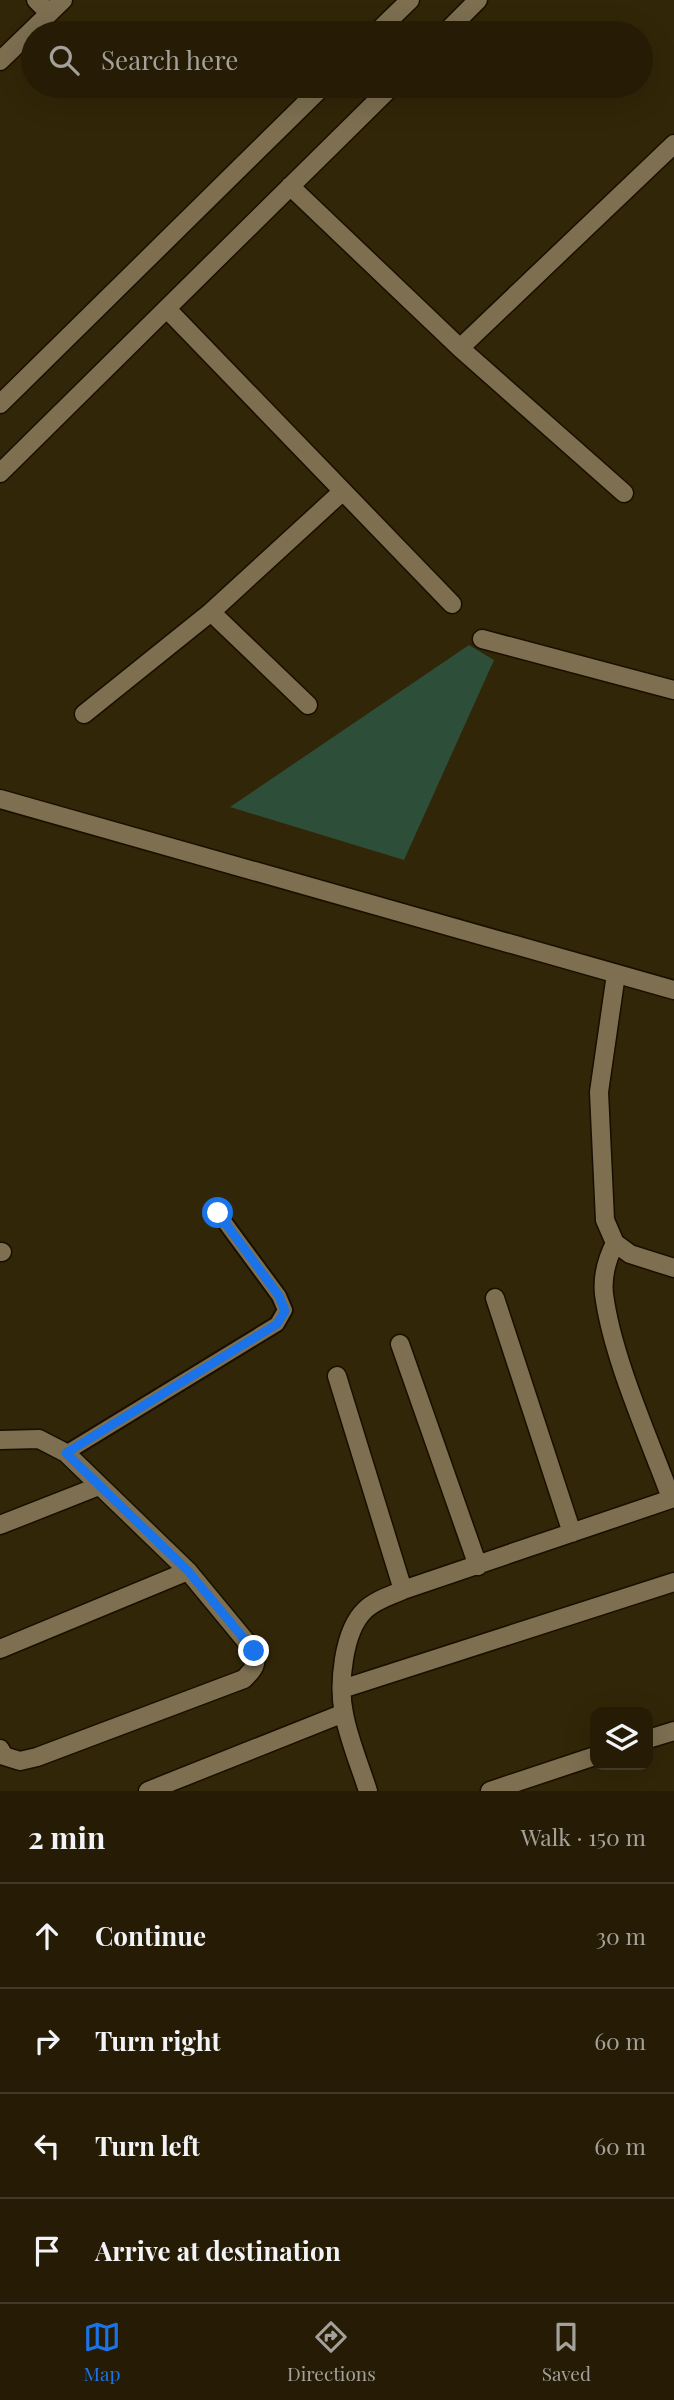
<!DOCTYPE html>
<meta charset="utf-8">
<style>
:root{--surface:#261c06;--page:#322914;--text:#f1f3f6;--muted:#a4a19b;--line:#423a28;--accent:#1a73e8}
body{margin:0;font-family:"Playfair Display",serif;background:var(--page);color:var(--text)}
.controls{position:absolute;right:21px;bottom:21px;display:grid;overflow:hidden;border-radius:14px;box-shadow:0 7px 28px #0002}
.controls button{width:63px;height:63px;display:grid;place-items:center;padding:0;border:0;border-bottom:2px solid var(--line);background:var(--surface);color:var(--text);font:35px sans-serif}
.stop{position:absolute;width:21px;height:21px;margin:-16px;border:5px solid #1a73e8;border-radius:50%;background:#fff}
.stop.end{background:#1a73e8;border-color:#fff;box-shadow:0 2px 7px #0008}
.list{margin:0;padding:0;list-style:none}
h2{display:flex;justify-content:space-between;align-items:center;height:91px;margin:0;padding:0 28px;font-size:30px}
h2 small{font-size:23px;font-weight:400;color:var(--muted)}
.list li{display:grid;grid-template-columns:46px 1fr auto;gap:21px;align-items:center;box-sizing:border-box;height:105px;padding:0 28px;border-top:2px solid var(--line)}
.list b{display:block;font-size:26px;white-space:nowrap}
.list em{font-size:23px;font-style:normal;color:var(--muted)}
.icon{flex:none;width:38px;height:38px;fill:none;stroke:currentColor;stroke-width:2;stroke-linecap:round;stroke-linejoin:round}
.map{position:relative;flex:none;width:674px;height:1791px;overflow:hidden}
.search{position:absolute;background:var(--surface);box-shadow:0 7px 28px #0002;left:21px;right:21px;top:21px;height:77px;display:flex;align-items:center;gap:18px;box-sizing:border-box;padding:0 24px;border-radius:38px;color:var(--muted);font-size:26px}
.sheet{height:511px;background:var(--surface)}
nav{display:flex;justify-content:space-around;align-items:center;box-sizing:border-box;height:98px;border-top:2px solid var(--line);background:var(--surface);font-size:19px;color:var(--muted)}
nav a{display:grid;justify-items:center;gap:4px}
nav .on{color:var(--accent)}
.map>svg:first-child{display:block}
.green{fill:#2d4e39}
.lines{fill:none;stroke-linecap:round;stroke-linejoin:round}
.service-casing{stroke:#180f00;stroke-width:18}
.minor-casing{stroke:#180f00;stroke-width:21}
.tertiary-casing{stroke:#180f00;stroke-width:21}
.service{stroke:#7d6f50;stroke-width:14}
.minor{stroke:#7d6f50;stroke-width:18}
.tertiary{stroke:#7d6f50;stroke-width:18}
.route{stroke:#1a73e8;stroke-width:9}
</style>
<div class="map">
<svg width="674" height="1791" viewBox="0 0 674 1791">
<rect width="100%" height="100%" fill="#322608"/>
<path class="green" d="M469,645L494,660L404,860L230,807Z"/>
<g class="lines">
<defs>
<path id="service" d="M66,1453L277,1324L285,1310L279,1296L218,1213"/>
<path id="minor" d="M36,0L49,13
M376,33L410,0
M445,33L478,0
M0,61L63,0
M290,186L460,348L624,493
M167,309L452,604
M460,348L674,144
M0,404L323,86
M0,473L392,86
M211,612L308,705
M482,639L674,690
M84,714L211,612L343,491
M616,974L599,1092L605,1220L615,1243L630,1254L674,1268
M615,1243C607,1259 602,1276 604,1294C612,1357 649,1438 671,1498
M0,1252H2
M495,1298L572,1533
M400,1344L478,1566
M337,1376L403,1590
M0,1440L39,1439L66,1453L188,1571L254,1651C258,1664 254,1669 244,1679L37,1757L20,1761L4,1756L0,1749
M0,1525L99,1486
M0,1649L188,1571
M342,1689L674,1582
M648,1739L674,1731
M148,1791L344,1713
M368,1791C360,1766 349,1740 344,1714C338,1685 343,1631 365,1610C375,1600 390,1596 403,1590L674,1498
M490,1791L595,1756"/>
<path id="tertiary" d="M0,799L674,990"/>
</defs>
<use href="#service" class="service-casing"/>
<use href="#minor" class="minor-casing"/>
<use href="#tertiary" class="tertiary-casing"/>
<use href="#service" class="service"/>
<use href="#minor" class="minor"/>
<use href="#tertiary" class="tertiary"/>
</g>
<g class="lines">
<path class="route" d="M218,1213L279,1296L285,1311L277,1324L66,1453L188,1571L254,1651"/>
</g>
</svg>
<div class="controls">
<button><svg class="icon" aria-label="layers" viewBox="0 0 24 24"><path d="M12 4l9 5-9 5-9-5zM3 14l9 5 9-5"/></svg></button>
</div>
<div class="stop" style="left:218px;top:1213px"></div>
<div class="stop end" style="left:254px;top:1651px"></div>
<div class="search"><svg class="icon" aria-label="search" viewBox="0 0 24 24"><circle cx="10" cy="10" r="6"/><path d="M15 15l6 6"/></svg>Search here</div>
</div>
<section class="sheet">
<h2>2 min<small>Walk · 150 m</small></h2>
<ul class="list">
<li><svg class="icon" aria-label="ahead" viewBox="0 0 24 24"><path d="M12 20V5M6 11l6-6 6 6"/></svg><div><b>Continue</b></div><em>30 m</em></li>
<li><svg class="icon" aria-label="right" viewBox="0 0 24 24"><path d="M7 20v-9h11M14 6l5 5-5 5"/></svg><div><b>Turn right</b></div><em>60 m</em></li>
<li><svg class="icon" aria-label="left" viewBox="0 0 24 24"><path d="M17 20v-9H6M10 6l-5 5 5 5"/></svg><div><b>Turn left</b></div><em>60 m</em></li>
<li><svg class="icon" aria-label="arrive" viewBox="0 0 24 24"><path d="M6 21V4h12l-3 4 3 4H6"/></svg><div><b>Arrive at destination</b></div></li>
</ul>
</section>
<nav>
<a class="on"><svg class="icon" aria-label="map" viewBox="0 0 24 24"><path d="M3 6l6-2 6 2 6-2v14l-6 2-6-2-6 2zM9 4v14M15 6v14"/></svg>Map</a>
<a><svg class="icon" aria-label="directions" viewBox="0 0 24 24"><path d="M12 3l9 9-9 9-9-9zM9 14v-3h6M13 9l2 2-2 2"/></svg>Directions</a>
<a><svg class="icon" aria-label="saved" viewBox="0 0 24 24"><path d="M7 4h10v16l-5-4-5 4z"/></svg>Saved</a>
</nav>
